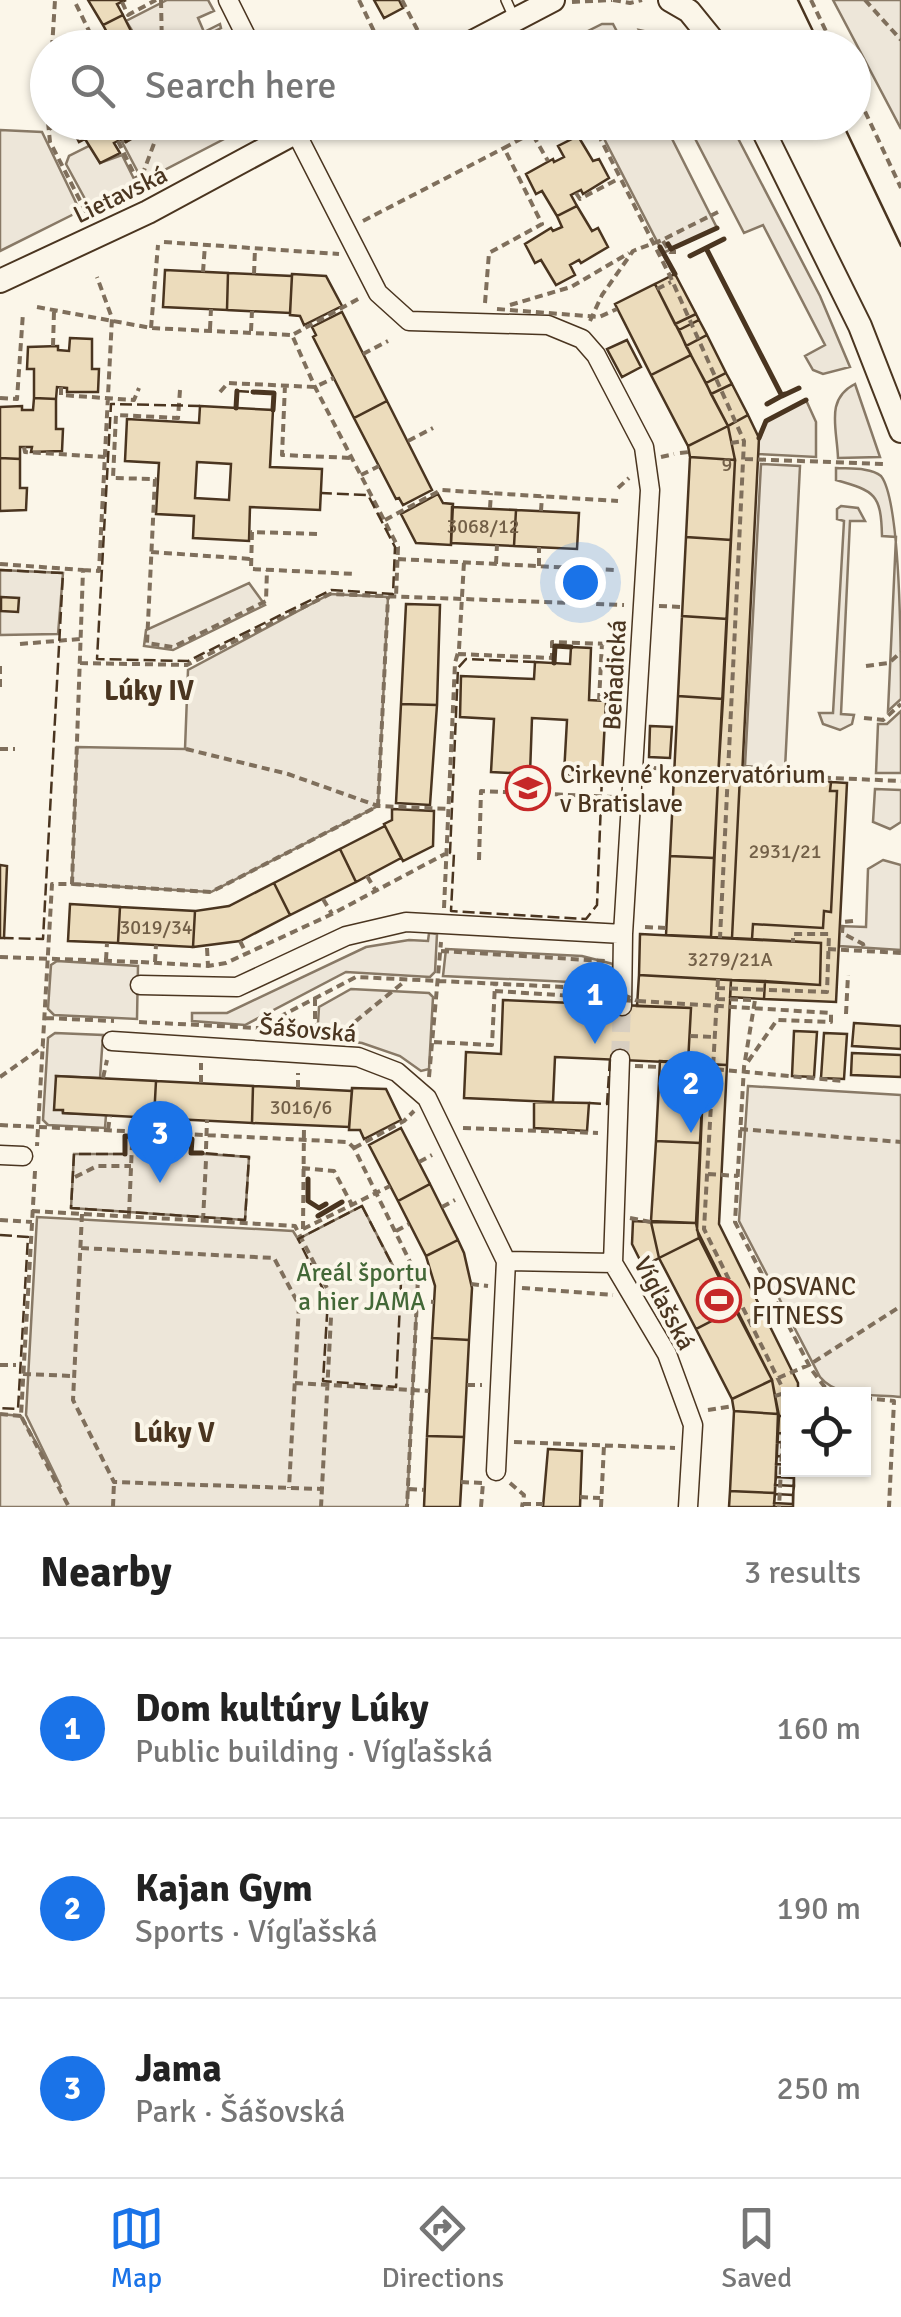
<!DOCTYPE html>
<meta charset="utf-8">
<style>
:root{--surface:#fff;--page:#f6f6f6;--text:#222;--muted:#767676;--line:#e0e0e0;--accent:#1a73e8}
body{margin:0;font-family:Signika,sans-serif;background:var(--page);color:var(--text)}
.controls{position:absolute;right:30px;bottom:30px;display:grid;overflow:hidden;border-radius:0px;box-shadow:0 2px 8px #0004}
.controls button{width:90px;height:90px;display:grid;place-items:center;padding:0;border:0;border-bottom:2px solid var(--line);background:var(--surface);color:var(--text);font:50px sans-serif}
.you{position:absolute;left:580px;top:582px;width:35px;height:35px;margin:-25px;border:8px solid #fff;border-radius:50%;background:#1a73e8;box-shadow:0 0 0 15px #1a73e833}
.badge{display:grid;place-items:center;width:65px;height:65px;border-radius:50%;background:var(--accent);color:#fff;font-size:32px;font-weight:700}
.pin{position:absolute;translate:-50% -82px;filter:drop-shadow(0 2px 5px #0008)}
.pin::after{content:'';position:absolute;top:52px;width:35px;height:30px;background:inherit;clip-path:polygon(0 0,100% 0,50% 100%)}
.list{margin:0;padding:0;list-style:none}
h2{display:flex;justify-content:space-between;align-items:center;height:130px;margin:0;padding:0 40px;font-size:42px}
h2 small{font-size:32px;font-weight:400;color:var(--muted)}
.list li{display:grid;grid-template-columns:65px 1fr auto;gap:30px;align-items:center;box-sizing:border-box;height:180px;padding:0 40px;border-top:2px solid var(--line)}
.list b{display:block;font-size:38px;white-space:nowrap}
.list p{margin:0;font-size:32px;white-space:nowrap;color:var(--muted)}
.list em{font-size:32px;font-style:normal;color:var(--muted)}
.icon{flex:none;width:55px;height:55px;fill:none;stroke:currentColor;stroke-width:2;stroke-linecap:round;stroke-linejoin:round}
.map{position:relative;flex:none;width:901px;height:1507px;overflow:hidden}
.search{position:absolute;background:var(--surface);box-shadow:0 2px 8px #0004;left:30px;right:30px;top:30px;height:110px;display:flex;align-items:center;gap:25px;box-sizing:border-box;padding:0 35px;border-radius:55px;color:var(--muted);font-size:38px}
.sheet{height:670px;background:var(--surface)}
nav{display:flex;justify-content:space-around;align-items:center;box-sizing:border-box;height:140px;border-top:2px solid var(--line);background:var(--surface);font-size:28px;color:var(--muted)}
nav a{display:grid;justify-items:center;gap:5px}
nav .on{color:var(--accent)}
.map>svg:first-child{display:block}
.green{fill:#ede6d9;stroke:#887966;stroke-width:2.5}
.building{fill:#ecdcbc;stroke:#4a3520;stroke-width:2.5;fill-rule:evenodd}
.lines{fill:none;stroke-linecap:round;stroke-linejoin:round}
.minor-tunnel{stroke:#d8cfc1;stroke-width:18;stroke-dasharray:18 9;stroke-linecap:butt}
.service-casing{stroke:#4a3520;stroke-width:12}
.minor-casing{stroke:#4a3520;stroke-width:21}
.tertiary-casing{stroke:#4a3520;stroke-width:26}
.path{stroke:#7f6f5c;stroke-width:4;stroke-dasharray:8 5;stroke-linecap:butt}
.service{stroke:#fbf6e9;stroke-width:9}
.minor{stroke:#fbf6e9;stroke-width:18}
.tertiary{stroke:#fbf6e9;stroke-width:22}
.tram{stroke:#4a3520;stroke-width:2.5}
.path-bridge{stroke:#7f6f5c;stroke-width:4;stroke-dasharray:8 5;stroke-linecap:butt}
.fence{stroke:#4a3520;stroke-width:2.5;stroke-dasharray:12 5;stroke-linecap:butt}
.wall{stroke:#4a3520;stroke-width:5}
.labels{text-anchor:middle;stroke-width:8;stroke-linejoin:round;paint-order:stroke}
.number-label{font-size:20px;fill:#725f47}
.street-label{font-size:25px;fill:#4a3520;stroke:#fbf6e9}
.poi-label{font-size:25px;fill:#4a3520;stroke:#fbf6e9;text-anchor:start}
.park-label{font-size:25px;fill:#436837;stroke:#fbf6e9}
.neighbourhood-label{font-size:28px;font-weight:bold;fill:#4a3520;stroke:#fbf6e9}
</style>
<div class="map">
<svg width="901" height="1507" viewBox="0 0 901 1507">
<rect width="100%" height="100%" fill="#fbf6e9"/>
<path class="green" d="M167,0H208L214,11L198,18L204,32L220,24L221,28L183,47H149L144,38L138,40L126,21Z
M833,0H901V129L841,15Z
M602,24H613L625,47L558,46Z
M639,30L666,36L683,47H648Z
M150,123H255L145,180L141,178L121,140L126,142L152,127Z
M596,123H664L717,228L663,253Z
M687,123H730L820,296L850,367L823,374L813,370L805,356L825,345L763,225L744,233Z
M0,130L42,132L80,211L0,251Z
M91,145L100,163L122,155L135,181L134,185L90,208L66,164L69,156Z
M855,384L880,457L838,458C837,428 825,399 855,384Z
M806,400L816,422V457L758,454L759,438L766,421Z
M761,464L800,466L785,769L745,766Z
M836,468C849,469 870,467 881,476C901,501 901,658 901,699L888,711L896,537L882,536C881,494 875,491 836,480Z
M841,506L858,508L865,521H850L841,714L854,715L852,724L840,730L823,724L819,713H833L844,521L837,519V509Z
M0,570L63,573L58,634L0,635Z
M249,583L265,605L173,650L144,646L146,630Z
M330,594L388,597L378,806L211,892L72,884L77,747L185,749L188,670Z
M901,711V773H876L878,724H887Z
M875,789L901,790V822L890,829L873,822Z
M883,860L901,865V950L839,946V926L866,927L868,869Z
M429,933L437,934L435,972L430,977L346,972L245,1025L192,1021V1013H227L366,947L409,940L428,941Z
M446,949L582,956L613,964L612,984L443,976Z
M57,961L138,966L137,1019L54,1015L48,1009L51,965Z
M351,989L429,993L433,997L429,1069L421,1071L400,1056L362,1043L333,1039L318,1023L319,1007Z
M55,1033L103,1035L100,1078L56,1076L63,1113L106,1115L105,1128L48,1125L43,1120L48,1038Z
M748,1086L901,1095V1397C874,1394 838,1399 820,1377L739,1221Z
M125,1136L192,1139L191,1153L249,1157L245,1220L71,1208L74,1154H125Z
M362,1206L401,1281L418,1278L407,1507H0V1414L21,1416L61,1487L26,1415L37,1217L293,1231L298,1239Z"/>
<path class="building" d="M88,0H126L117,4L123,15L103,25Z
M374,0H399L403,8L384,18Z
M123,15L132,33L138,40L144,37L149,48H82L97,37L99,41L109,36L103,25Z
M69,122H150L152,126L126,142L124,138L114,143L120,153L100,163L85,139L79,142Z
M578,136L593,161L599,159L609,178L583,194L581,190L571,195L577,206L557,216L542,191L536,194L526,174L553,159L554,162L564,157L558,146Z
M577,206L592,231L598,228L608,247L581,263L579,260L570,265L575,275L556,285L541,260L535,263L525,244L551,228L553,231L562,227L557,216Z
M165,270L228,273L227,310L163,307Z
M228,273L292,276L290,313L227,310Z
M292,274L326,276L342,306L304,325L300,316L290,315Z
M675,274L696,314L675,324L655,284Z
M655,284L691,355L651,375L615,304Z
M342,312L387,401L354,418L313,337L316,335L312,327Z
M696,314L699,320L679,330L675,324Z
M699,320L707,335L686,346L679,330Z
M707,335L726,373L706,383L686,346Z
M70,338L92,339V369H99L98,392H67V388L57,387L56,399L34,398V369H27L28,347L58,346V350L69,351Z
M627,340L641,367L622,377L607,349Z
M691,355L728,426L688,446L651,375Z
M726,373L732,384L711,394L706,383Z
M732,384L748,415L728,426L711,394Z
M34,398L56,399V429H63L62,451L31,452L32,447H20V459L0,458V407L22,406V410H33Z
M387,401L432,490L403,505L399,498L396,499L354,418Z
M200,406L273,410L270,467L322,469L320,510L250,507L249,541L193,538L194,516L156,514L159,463L125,461L127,419L199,423ZM197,462L231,464L229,500L195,498Z
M748,415L759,438L742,777L718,779L735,460L728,426Z
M728,426L735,460L690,457L688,446Z
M690,457L735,460L731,540L686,537Z
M0,458L20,459V488H27L26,510L0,511Z
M438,494L443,503L453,504L451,545L416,543L401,514Z
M452,507L516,510L514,546L451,543Z
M516,510L579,513L577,549L514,546Z
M686,537L731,540L727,619L682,616Z
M1,597L19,598L18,612L1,611Z
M406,604L440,605L437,705L401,704Z
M682,616L727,619L723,699L678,696Z
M571,647L591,648L589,700L606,701L602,776L564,774L567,720L532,718L530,774L491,772L494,719L460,717L461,676L534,679L535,662L570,664Z
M678,696L723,699L718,779L674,776Z
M401,704L437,705L430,805L396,803Z
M650,726L672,727L670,758L649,757Z
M674,776L718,779L714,858L670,856Z
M740,776L831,782L830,791H837L831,912L824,911L823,928L753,924L752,939L732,938Z
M740,776L732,938L711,937L718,779Z
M831,782L847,783L836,1002L764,999L765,981L820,985L821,943L752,939L753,924L823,928L824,911L831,912L837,791H830Z
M392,809L434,811L433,846L403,861L384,824L392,820Z
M385,826L401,858L356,882L340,849Z
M340,849L356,882L290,915L274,883Z
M670,856L714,858L711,937L666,935Z
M0,865L7,866L4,938H0Z
M274,883L290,915L240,941L193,947L195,911L229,906Z
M70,904L120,907L118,943L68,941Z
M120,907L195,911L193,947L118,943Z
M640,934L821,943L820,985L639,975Z
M639,975L731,980L727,1065L688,1063L691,1008L637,1006Z
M731,980L765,981L764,999L730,997Z
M503,1000L691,1008L688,1063L555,1057L553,1102L464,1098L466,1052L501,1054Z
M854,1023L901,1026V1049L852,1046Z
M794,1031L817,1032L814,1077L792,1076Z
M824,1033L847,1034L844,1079L821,1078Z
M852,1053L901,1055V1077L851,1075Z
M660,1061L704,1064L700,1143L656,1141Z
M704,1064L727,1065L719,1224L798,1383V1394H788V1416H779L772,1380L697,1230Z
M56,1076L156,1081L154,1118L63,1113V1110H54Z
M156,1081L253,1086L252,1123L154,1118Z
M253,1086L352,1091L349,1127L252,1123Z
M352,1088L386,1089L401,1120L364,1139L360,1130H349Z
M534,1102L589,1103L587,1131L534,1128Z
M401,1128L430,1184L398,1201L369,1145Z
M656,1141L700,1143L696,1223L651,1221Z
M430,1184L458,1240L426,1256L398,1201Z
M633,1221L651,1222L659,1258L643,1266L632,1244Z
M651,1222L696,1223L699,1238L659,1258Z
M699,1238L735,1309L696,1329L659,1258Z
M458,1240L464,1253L472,1288L469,1340L432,1338L435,1286L426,1256Z
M735,1309L772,1380L732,1399L696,1329Z
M432,1338L469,1340L464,1437L427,1436Z
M772,1380L778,1414L734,1411L732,1399Z
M734,1411L778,1414L775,1493L730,1491Z
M779,1416H788V1470H794L793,1507H774Z
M778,1433L788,1434V1443L777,1442Z
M427,1436L464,1437L460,1507H424Z
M777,1442L788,1443V1457L777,1456Z
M548,1449L582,1451L580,1507H543Z
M777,1456L788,1457V1465L776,1464Z
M776,1464L788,1465V1470H794V1478L776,1477Z
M776,1477L794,1478V1486L775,1485Z
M775,1485L794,1486L793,1495L775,1494Z
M730,1491L775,1493L774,1507H729Z
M775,1494L793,1495V1504L774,1503Z"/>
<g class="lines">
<path class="minor-tunnel" d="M620,1059L622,1006"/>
<defs>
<path id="service" d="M506,0L515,20"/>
<path id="minor" d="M228,0L252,48
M291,123L378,293L409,321L548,325L582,339L596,355L644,447L650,490L623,934L622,1006
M140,985L237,987L346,936L406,922L623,934
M112,1041L358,1057L397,1072L427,1098L506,1261L496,1471
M620,1059L613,1263L667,1354L693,1425L688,1507
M0,1155L23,1156
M506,1261L613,1263"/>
<path id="tertiary" d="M670,0L689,11L719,48
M461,48L553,0
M759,122L860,326L901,431
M0,281L148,212L315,122"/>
</defs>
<use href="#service" class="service-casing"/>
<use href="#minor" class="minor-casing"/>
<use href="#tertiary" class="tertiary-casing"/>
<path class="path" d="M161,0L162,48
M359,0L382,48
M402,0L420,35
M613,0L630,3L642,0
M811,0L834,48
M865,0L901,40
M122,2L128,15L156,0
M572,2L612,0
M553,45L554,48
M52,48L55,0
M69,48L91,35L74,0
M191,48L222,31
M854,88L901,188
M48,102V117
M48,122L50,142L87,214
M592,122L670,276L744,441L720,938
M49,129L60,122
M533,135L548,161
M118,141L138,182
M142,187L139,184L162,122
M576,193L580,199L618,179
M363,221L504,148
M663,241L670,252H676
M164,242L339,254
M203,272L205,245
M254,274L255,249
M657,289L671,282
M485,303L489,253L542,224L504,148L552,122
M510,305L571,287L629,253
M37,307L151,328L292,335L315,387L398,547L396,597
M590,321L602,295L633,251L662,240L718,212
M151,328L158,245
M210,329L211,309
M251,331L252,311
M294,334L360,298
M53,346L54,311
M363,354L388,341
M285,385L282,455L352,458
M61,387V395L134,400L139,388
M180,390L178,418L116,415L113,478L155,479L147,643L173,647L266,601L267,570
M220,392L228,383L315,387L334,378
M0,398L17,399L23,313
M408,441L433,428
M731,443L744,441
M24,447L25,452L105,457
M680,453L689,452
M661,457L674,454
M745,459L885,464
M361,475L379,466
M618,488L629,478
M490,508L491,493
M541,511L542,496
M385,520L441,490L618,501
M317,534L252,532L251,569L355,574
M151,552L251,559
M398,559L615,570
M0,564L83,570L72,884H52L37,1146
M496,564L497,545
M539,566V547
M83,570L99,571L112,318L97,277
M659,606L682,607
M20,644L80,639
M458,654L552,658V642L610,644L622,647
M80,663L187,665L330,594L624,605
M0,666V692
M866,666L889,663L901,652
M599,701L602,643
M864,718L883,720L901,704
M0,749H15
M186,749L288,774L378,806L449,809
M652,768L674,769
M719,773L901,781
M479,860L481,791L614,797
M367,876L376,891
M73,884L211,892L378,806L388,597
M323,899L332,914
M444,908L455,663L459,649L464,562
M853,921L843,922L842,933L863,944L865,951
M645,927L666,928
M240,941L247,955
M207,948L208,966
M828,949L901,953
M441,951L605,961
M0,957L140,962
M106,960L107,943
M141,962L208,966L226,963L332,914L445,854
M155,962L156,945
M718,979L704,1229L785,1393L779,1507
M717,988L827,992L829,934H793V942
M495,991L605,998
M315,998V1024L327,1037
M717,999L755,1000L744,1067L735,1222L811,1369L827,1390L838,1394
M638,1001L831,1013V1022L777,1020L747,1063
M846,1014L848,975
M46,1018L114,1021
M139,1022L258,1028L356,977L606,989
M690,1036L714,1037
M335,1038L405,981
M434,1042L492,1045L495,984
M635,1066L659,1067
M703,1068L843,1081
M0,1077L44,1046
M429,1077L441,942
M103,1078L107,1060
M201,1083V1063
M298,1088V1073
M0,1125L348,1142L354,1148L418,1278L407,1507
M463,1128L598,1133
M740,1129L901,1142
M108,1130L110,1116
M354,1148L404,1121L414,1111
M206,1149L207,1120
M419,1162L432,1155
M302,1168L334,1171L352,1205
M35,1171L21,1416L69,1507
M708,1174L738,1176
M75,1177L97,1166H131
M442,1207L455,1200
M32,1211L295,1226L332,1298L321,1507
M82,1214L73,1400L114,1482L321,1489
M129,1215L132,1144L187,1145
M630,1218L651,1222
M0,1220L32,1222
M203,1221L206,1160
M303,1229L304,1125
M303,1229L390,1186
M396,1231L409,1224
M81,1248L274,1258L299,1305L289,1488
M471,1284L488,1286
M522,1288L613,1295
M418,1301L434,1302
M0,1365H16
M23,1374L73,1376
M778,1378L809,1365L901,1306
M295,1383L429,1391
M467,1385H482
M775,1396L785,1393
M864,1398L894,1401L889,1507
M708,1410L733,1406
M0,1414L21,1416
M514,1442L675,1448
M461,1482L482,1483
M510,1483L524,1495L522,1507
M409,1489L424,1490
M580,1497L600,1498
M523,1504H543
M113,1507L114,1482
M481,1507L483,1483
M601,1507L604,1445"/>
<use href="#service" class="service"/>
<use href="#minor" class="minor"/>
<use href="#tertiary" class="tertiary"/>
<path class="tram" d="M798,0L821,48
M842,122L901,246"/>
<path class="path-bridge" d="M497,309L599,317L617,309
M611,990L638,1001
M610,999L633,1001"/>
<path class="fence" d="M237,391L253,392
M200,406L111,404L97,659L188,661L331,590L393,594L395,547L368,495L321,493
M0,570L63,573L43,939L4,938
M535,662L466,659L458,668L450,853H454L451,911L586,919L597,905L602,776
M589,1103L607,1104L610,1059
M125,1154H74L71,1208L245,1220L249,1157L202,1153
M362,1206L401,1282L396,1387L323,1381L328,1299L298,1239Z
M0,1235L28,1237L18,1409L0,1408"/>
<path class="wall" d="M724,239L706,248L782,396L799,388
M668,244L671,249L717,228
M660,247L675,274
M690,256L706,248
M253,392L274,393L273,410
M767,404L785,394
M236,408L237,391
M759,438L766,421L806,400
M554,663L555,646L571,647
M125,1154V1136L192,1139L191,1153H202
M308,1179V1201L319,1208L326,1204
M318,1216L342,1202"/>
</g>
<defs>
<symbol id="university-ring" viewBox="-11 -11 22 22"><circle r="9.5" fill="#fbf6e9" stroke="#c62828" stroke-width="1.5"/><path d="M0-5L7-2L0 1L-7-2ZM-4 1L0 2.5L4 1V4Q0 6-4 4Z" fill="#c62828"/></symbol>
<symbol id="stadium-ring" viewBox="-11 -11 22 22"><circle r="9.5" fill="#fbf6e9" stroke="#c62828" stroke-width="1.5"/><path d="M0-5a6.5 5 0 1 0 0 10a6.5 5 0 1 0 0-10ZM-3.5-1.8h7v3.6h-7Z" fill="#c62828"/></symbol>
</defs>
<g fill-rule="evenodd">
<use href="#university-ring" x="503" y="763" width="50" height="50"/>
<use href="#stadium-ring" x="694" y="1275" width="50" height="50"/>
</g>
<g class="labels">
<g class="number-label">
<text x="727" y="471">9</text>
<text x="483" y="533">3068/12</text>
<text x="785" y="858">2931/21</text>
<text x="156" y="934">3019/34</text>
<text x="730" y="966">3279/21A</text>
<text x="301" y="1114">3016/6</text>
</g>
<g class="street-label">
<text transform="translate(120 194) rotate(-26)" y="9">Lietavská</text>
<text transform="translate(614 675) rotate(-87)" y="9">Beňadická</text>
<text transform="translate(308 1029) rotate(5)" y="9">Šášovská</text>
<text transform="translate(665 1303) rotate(62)" y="9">Vígľašská</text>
</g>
<g class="poi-label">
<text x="560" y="783">Cirkevné konzervatórium<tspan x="560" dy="29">v Bratislave</tspan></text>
<text x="752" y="1295">POSVANC<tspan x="752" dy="29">FITNESS</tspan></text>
</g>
<g class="park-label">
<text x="362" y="1281">Areál športu<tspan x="362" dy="29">a hier JAMA</tspan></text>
</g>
<g class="neighbourhood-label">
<text x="149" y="700">Lúky IV</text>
<text x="174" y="1442">Lúky V</text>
</g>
</g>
</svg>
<div class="controls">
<button><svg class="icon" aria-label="locate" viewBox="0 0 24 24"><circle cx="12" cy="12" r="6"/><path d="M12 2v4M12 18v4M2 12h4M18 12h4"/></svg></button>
</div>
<div class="you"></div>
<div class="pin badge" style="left:595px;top:1044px">1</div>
<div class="pin badge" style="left:691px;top:1133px">2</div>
<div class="pin badge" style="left:160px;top:1183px">3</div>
<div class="search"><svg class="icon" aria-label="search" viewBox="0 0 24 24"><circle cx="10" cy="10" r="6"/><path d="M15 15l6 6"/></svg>Search here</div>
</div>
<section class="sheet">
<h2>Nearby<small>3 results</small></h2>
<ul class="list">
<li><span class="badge">1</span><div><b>Dom kultúry Lúky</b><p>Public building · Vígľašská</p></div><em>160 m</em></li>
<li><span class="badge">2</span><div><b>Kajan Gym</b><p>Sports · Vígľašská</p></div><em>190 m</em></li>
<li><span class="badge">3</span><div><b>Jama</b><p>Park · Šášovská</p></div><em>250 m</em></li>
</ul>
</section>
<nav>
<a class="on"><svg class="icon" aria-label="map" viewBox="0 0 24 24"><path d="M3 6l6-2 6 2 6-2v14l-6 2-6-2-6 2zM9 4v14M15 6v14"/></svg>Map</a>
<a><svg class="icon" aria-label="directions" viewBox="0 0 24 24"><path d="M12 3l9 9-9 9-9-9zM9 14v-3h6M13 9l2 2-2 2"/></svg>Directions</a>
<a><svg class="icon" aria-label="saved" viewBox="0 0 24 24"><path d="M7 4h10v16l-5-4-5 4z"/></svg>Saved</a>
</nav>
